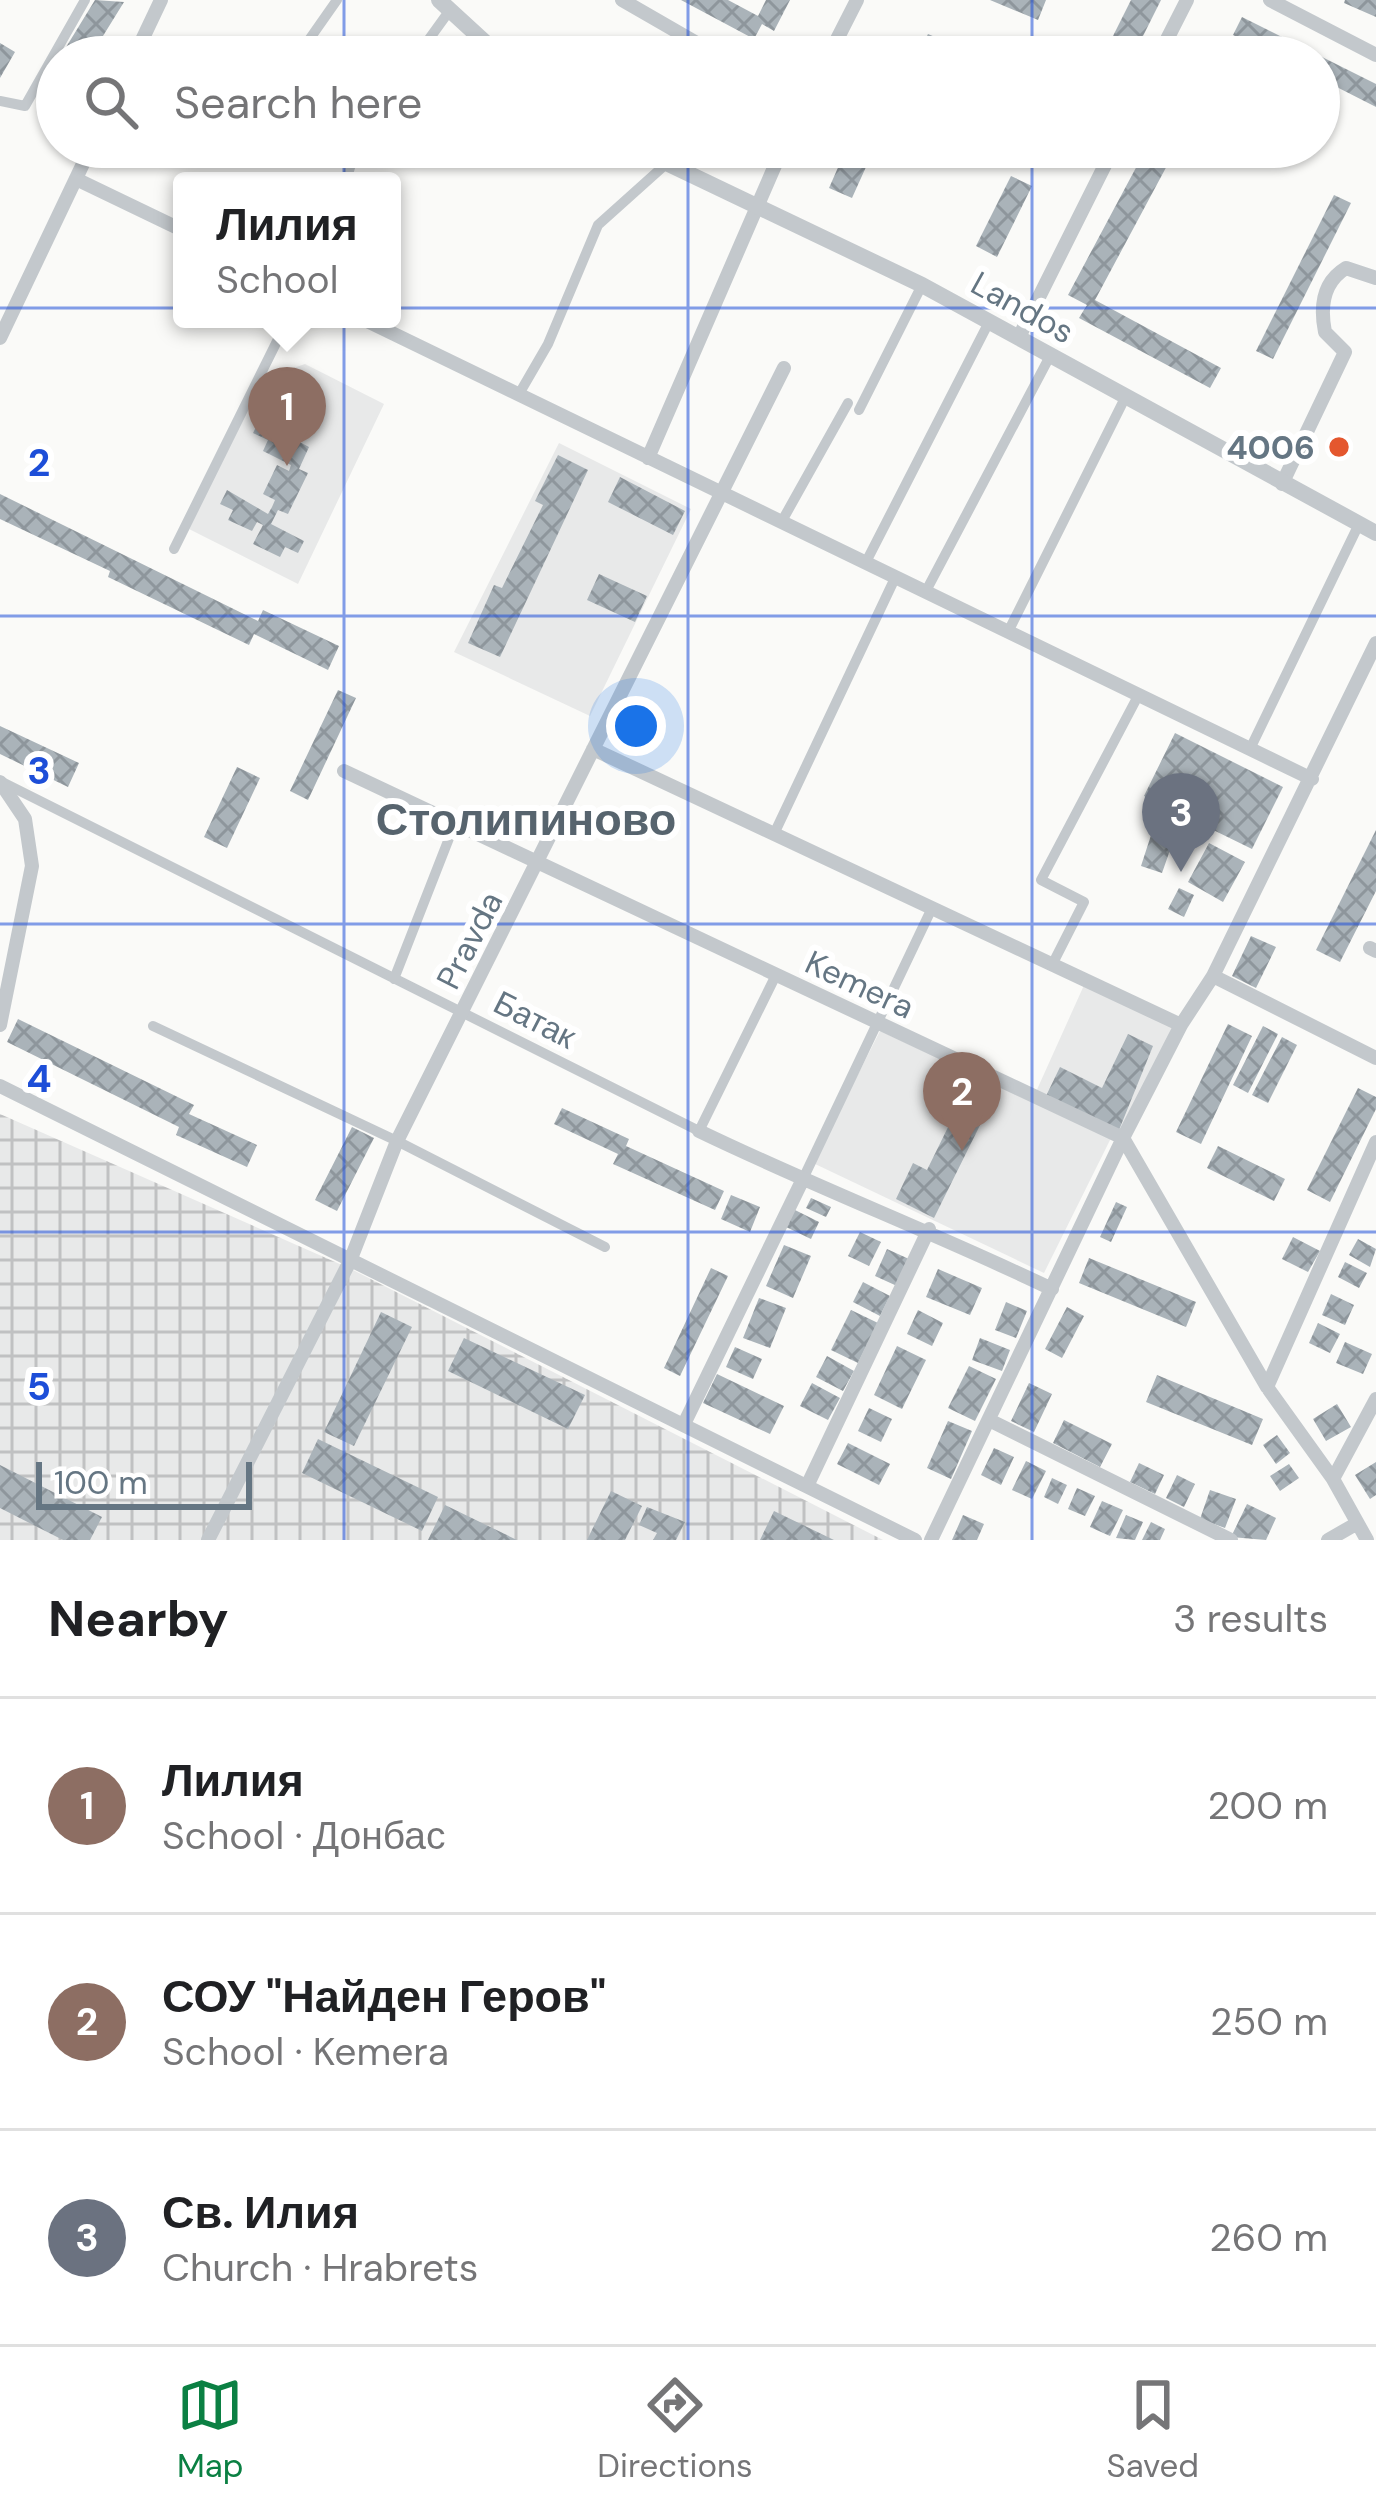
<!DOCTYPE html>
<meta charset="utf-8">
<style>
:root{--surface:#fff;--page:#f2f2f2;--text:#202124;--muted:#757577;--line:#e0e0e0;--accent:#0b8043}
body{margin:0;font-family:"DM Sans",sans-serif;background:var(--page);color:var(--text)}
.scale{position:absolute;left:36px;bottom:30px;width:216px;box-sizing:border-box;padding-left:12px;border:6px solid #657683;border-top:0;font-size:33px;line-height:42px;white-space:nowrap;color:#657683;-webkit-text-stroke:9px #fff;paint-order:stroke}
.you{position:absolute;left:636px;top:726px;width:42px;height:42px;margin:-30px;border:9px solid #fff;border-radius:50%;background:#1a73e8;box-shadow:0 0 0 18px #1a73e833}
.badge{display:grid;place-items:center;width:78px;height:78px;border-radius:50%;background:var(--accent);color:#fff;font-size:39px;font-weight:700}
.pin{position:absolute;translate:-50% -99px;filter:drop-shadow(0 3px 6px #0008)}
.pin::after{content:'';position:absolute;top:63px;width:42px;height:36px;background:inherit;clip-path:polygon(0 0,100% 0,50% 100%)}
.popup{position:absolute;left:173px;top:172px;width:228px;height:156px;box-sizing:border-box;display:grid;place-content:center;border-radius:12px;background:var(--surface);filter:drop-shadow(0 3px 9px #0005);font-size:39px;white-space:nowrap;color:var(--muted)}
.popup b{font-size:45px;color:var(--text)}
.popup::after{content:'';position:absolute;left:50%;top:100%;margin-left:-24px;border:24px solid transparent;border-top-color:var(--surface)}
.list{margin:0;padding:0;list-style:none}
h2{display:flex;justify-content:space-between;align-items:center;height:156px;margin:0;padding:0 48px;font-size:51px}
h2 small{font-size:39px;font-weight:400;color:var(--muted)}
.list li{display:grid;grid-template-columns:78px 1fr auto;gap:36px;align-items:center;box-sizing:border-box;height:216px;padding:0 48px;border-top:3px solid var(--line)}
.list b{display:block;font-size:45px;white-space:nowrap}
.list p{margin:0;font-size:39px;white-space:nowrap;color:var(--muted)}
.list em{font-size:39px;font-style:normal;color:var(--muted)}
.icon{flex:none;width:66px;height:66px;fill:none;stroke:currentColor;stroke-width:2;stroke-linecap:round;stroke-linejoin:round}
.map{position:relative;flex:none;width:1376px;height:1540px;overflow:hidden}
.search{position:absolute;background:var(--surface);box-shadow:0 3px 9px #0004;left:36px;right:36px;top:36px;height:132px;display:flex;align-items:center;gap:30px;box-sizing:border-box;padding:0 42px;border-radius:66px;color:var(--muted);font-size:45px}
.sheet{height:804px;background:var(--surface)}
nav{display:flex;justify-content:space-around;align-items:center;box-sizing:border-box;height:168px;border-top:3px solid var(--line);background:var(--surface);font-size:33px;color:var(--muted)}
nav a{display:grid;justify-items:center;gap:6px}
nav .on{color:var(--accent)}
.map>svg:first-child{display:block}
.built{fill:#e8e9e9}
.industrial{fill:url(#industrial-grid)}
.building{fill:url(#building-cross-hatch)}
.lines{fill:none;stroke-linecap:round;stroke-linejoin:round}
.pedestrian{stroke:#c3c8cc;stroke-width:10}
.minor{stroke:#c3c8cc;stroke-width:14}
.tertiary{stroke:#c3c8cc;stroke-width:16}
.grid{fill:none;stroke:#1d4ed8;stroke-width:3;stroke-opacity:0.55}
.poi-dot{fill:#e4572e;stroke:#fff;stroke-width:4.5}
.labels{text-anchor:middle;stroke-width:12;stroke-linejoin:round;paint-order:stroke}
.street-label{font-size:33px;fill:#657683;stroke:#fff}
.poi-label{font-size:33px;font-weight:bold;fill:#657683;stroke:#fff;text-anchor:end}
.district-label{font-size:45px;font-weight:bold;fill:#57646e;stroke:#fff}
.grid-label{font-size:39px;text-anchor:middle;font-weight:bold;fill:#1d4ed8;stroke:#fff;stroke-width:12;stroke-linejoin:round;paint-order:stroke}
</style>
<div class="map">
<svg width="1376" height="1540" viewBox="0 0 1376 1540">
<defs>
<pattern id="industrial-grid" width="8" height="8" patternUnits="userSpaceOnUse" patternTransform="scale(3)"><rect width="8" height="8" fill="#e8e9e9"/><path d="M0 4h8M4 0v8" fill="none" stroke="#c0c1c2"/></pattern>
<pattern id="building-cross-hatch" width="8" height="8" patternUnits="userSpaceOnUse" patternTransform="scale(3)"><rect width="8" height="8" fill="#aab3b9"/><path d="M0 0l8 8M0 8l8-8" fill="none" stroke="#8e969c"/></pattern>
</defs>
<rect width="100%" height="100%" fill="#fafaf8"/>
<path class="built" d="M305,364L384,404L298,584L189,529L261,379Z
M559,443L691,509L590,716L454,652Z
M1085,983L1177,1027L1122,1135L1035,1094Z
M880,1031L1111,1138L1044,1273L813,1163Z"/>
<path class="industrial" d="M0,1114L351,1269L883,1540H0Z"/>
<path class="building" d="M95,0L124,2L90,57H60Z
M681,0H728L758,16L766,0H790L774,31L762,24L754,39Z
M990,0H1046L1038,20Z
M1131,0H1161L1135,52L1111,40Z
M1345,0H1376V17L1344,3Z
M1242,17L1376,84V107L1319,78V57H1276L1233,35Z
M928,34L982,57L919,53Z
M0,43L15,52L0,78Z
M847,147H875L852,198L829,188Z
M928,147H973L966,163Z
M1147,147H1177L1095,300L1221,368L1210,388L1079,318L1087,305L1068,295Z
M1011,176L1032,186L997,257L976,246Z
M1334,195L1351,203L1273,359L1256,351Z
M259,421L309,447L299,469L308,473L288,514L278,510L271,524L304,541L298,553L285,547L280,557L253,544L263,525L257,522L252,531L228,520L233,510L220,504L227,490L268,514L272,507L275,500L263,494L277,465L289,471L291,465L263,451L268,440L253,433Z
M558,455L588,470L500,657L468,643L494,585L502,588L543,505L535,501Z
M620,477L685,511L673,535L608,502Z
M0,494L258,621L263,610L339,646L328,670L254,634L249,645L108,577L110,571L0,519Z
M599,574L647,596L635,622L587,600Z
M338,690L356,698L308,800L290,791Z
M0,726L79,763L68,787L0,754Z
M1175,733L1283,787L1252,849L1144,796Z
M237,767L260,778L227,848L204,837Z
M1154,826L1176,833L1162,873L1141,866Z
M1376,830V891L1340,962L1316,950Z
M1209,843L1245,862L1223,902L1188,882Z
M1179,888L1194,895L1184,917L1168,909Z
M1251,936L1276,947L1256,988L1232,976Z
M18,1019L194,1105L189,1114L257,1145L247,1167L176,1135L179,1127L7,1042Z
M1228,1024L1252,1036L1201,1144L1176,1132Z
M1263,1026L1278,1034L1248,1093L1233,1085Z
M1128,1034L1153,1046L1119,1130L1046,1096L1060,1067L1102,1088Z
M1282,1037L1297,1045L1268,1103L1252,1095Z
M949,1087L989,1107L934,1218L896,1199L913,1163L927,1170L953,1117L938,1109Z
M1358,1088L1376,1097V1109L1330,1202L1307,1190Z
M562,1108L629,1139L626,1146L724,1191L715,1210L613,1164L618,1154L554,1124Z
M352,1127L374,1138L337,1211L315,1200Z
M1218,1146L1285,1179L1274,1201L1207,1168Z
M731,1195L760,1207L750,1232L721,1219Z
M811,1198L831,1207L826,1217L806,1208Z
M1116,1202L1127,1207L1111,1242L1100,1237Z
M793,1209L819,1222L811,1239L784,1226Z
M860,1232L881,1242L869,1266L848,1256Z
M1293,1237L1320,1251L1308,1272L1282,1259Z
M1358,1239L1376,1249L1370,1267L1349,1255Z
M784,1245L811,1256L793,1298L766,1286Z
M887,1249L909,1259L897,1286L875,1276Z
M1089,1258L1196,1302L1186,1327L1079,1283Z
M1345,1262L1367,1273L1359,1288L1338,1277Z
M711,1268L728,1276L680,1376L664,1368Z
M938,1269L982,1288L970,1315L926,1297Z
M863,1282L890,1296L880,1316L853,1302Z
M1331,1294L1354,1305L1345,1325L1322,1315Z
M759,1298L786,1308L770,1348L743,1338Z
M1006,1302L1027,1311L1016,1338L995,1330Z
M1067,1307L1084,1316L1062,1358L1045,1349Z
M851,1310L878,1323L858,1363L831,1350Z
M918,1310L943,1323L932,1346L907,1334Z
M381,1312L412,1327L354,1446L324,1432Z
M1318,1323L1340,1334L1330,1353L1309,1343Z
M464,1338L585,1395L568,1429L448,1371Z
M980,1338L1010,1350L1002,1371L972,1360Z
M1345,1342L1372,1354L1363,1374L1336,1363Z
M897,1346L926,1360L902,1409L874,1395Z
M735,1347L762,1359L753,1379L726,1367Z
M827,1356L854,1371L843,1391L816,1377Z
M969,1366L996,1379L975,1421L948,1408Z
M717,1374L784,1406L770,1434L703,1403Z
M1157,1375L1263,1419L1252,1445L1146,1402Z
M812,1383L840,1398L828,1420L800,1406Z
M1029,1383L1052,1394L1034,1432L1011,1421Z
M1337,1404L1351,1427L1326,1441L1313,1419Z
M869,1408L892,1419L881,1442L858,1431Z
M1064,1420L1112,1444L1100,1467L1053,1443Z
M948,1421L972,1431L951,1479L927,1468Z
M1277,1435L1290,1453L1276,1464L1263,1445Z
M318,1439L438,1497L422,1531L302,1473Z
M848,1443L890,1464L879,1485L837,1464Z
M994,1448L1014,1457L1001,1485L981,1475Z
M1026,1461L1046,1471L1032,1499L1012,1490Z
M1376,1462V1495L1370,1499L1355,1475Z
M1139,1463L1164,1475L1155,1494L1130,1482Z
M1289,1464L1299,1478L1280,1491L1270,1476Z
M0,1465L102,1517L90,1540H63L0,1508Z
M1177,1475L1195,1484L1184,1507L1166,1498Z
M1052,1478L1067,1485L1058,1504L1044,1497Z
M1077,1488L1095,1496L1085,1516L1068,1509Z
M1210,1490L1236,1499L1225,1528L1200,1519Z
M611,1491L642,1506L625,1540H587Z
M1102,1501L1123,1510L1110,1536L1090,1527Z
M1247,1504L1276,1518L1266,1540L1231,1537Z
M445,1505L517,1540H428Z
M647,1507L685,1522L676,1540H653L657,1533L639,1525Z
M774,1511L834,1540H760Z
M963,1515L984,1524L977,1540H952Z
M1126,1515L1143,1522L1135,1540L1116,1538Z
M1151,1522L1165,1529L1160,1540H1142Z"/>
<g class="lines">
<path class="pedestrian" d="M297,57L337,0
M416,57L450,10
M0,101L25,106L85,0
M346,181L356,147
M519,394L548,344L598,225L666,164
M859,410L922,285
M782,521L848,403
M174,549L288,319
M866,562L989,322
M926,591L1050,356
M1008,632L1125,398
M1250,749L1359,524
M0,781L699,1131L776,975
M774,834L896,576
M1052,965L1084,902L1041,880L1138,696
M394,979L455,823
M153,1026L397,1141L605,1247
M802,1181L932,908"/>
<path class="minor" d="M622,0L721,57
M1270,0L1376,55
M134,57L161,0
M828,57L857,0
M1158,57L1187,0
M76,179L182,230
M363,319L1312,779
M1019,337L1114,147
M0,338L91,147
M648,458L783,147
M1282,484L1345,352L1325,332C1320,307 1323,282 1346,268L1376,278
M593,749L1181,1025
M344,771L1123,1138L1267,1387L1333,1479L1367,1540
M0,782L25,819L32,866L0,1025
M1370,948L1376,951
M1213,976L1376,1058
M0,1086L915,1540
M699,1131C815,1187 935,1233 1052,1289
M1267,1387L1376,1142
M989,1420L1231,1540
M684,1424L802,1181
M1333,1479L1376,1399
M808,1484L929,1229
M208,1540L350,1261L397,1141L784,368
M931,1540L1123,1138L1181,1025L1213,976L1376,643
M1328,1540L1356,1524"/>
<path class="tertiary" d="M439,0L501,57
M633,147L922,285L1376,533"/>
</g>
<path class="grid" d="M344,0V57M688,0V57M1032,0V57M344,147V1540M688,147V1540M1032,147V1540M0,308H1376M0,616H1376M0,924H1376M0,1232H1376"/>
<circle class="poi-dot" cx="1339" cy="447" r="12"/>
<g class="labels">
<g class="street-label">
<text transform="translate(1023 307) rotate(29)" y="12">Landos</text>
<text transform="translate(469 940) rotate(-63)" y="12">Pravda</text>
<text transform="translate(860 984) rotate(25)" y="12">Kemera</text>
<text transform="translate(535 1019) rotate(27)" y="12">Батак</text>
</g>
<g class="poi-label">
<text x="1315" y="459">4006</text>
</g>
<g class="district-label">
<text x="526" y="835">Столипиново</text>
</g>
</g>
<g class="grid-label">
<text x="39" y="476">2</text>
<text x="39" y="784">3</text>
<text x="39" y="1092">4</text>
<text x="39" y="1400">5</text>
</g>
</svg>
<div class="scale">100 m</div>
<div class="you"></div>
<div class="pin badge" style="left:287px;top:466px;background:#8d6e63">1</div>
<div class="popup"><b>Лилия</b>School</div>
<div class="pin badge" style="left:962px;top:1151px;background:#8d6e63">2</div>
<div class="pin badge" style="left:1181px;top:872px;background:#6b7280">3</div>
<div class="search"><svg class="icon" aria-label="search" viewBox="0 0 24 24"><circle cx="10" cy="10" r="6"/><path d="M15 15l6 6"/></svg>Search here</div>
</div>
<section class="sheet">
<h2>Nearby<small>3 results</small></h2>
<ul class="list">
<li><span class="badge" style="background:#8d6e63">1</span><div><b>Лилия</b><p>School · Донбас</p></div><em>200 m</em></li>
<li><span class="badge" style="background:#8d6e63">2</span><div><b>СОУ &quot;Найден Геров&quot;</b><p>School · Kemera</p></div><em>250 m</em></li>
<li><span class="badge" style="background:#6b7280">3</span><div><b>Св. Илия</b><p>Church · Hrabrets</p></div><em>260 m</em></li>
</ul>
</section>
<nav>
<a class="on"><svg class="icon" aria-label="map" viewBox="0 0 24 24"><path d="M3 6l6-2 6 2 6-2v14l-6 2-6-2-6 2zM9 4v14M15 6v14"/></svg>Map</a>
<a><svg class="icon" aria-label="directions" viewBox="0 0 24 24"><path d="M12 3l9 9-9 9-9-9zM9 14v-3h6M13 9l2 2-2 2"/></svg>Directions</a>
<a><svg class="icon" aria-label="saved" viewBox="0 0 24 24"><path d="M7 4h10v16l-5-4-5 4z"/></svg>Saved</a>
</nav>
